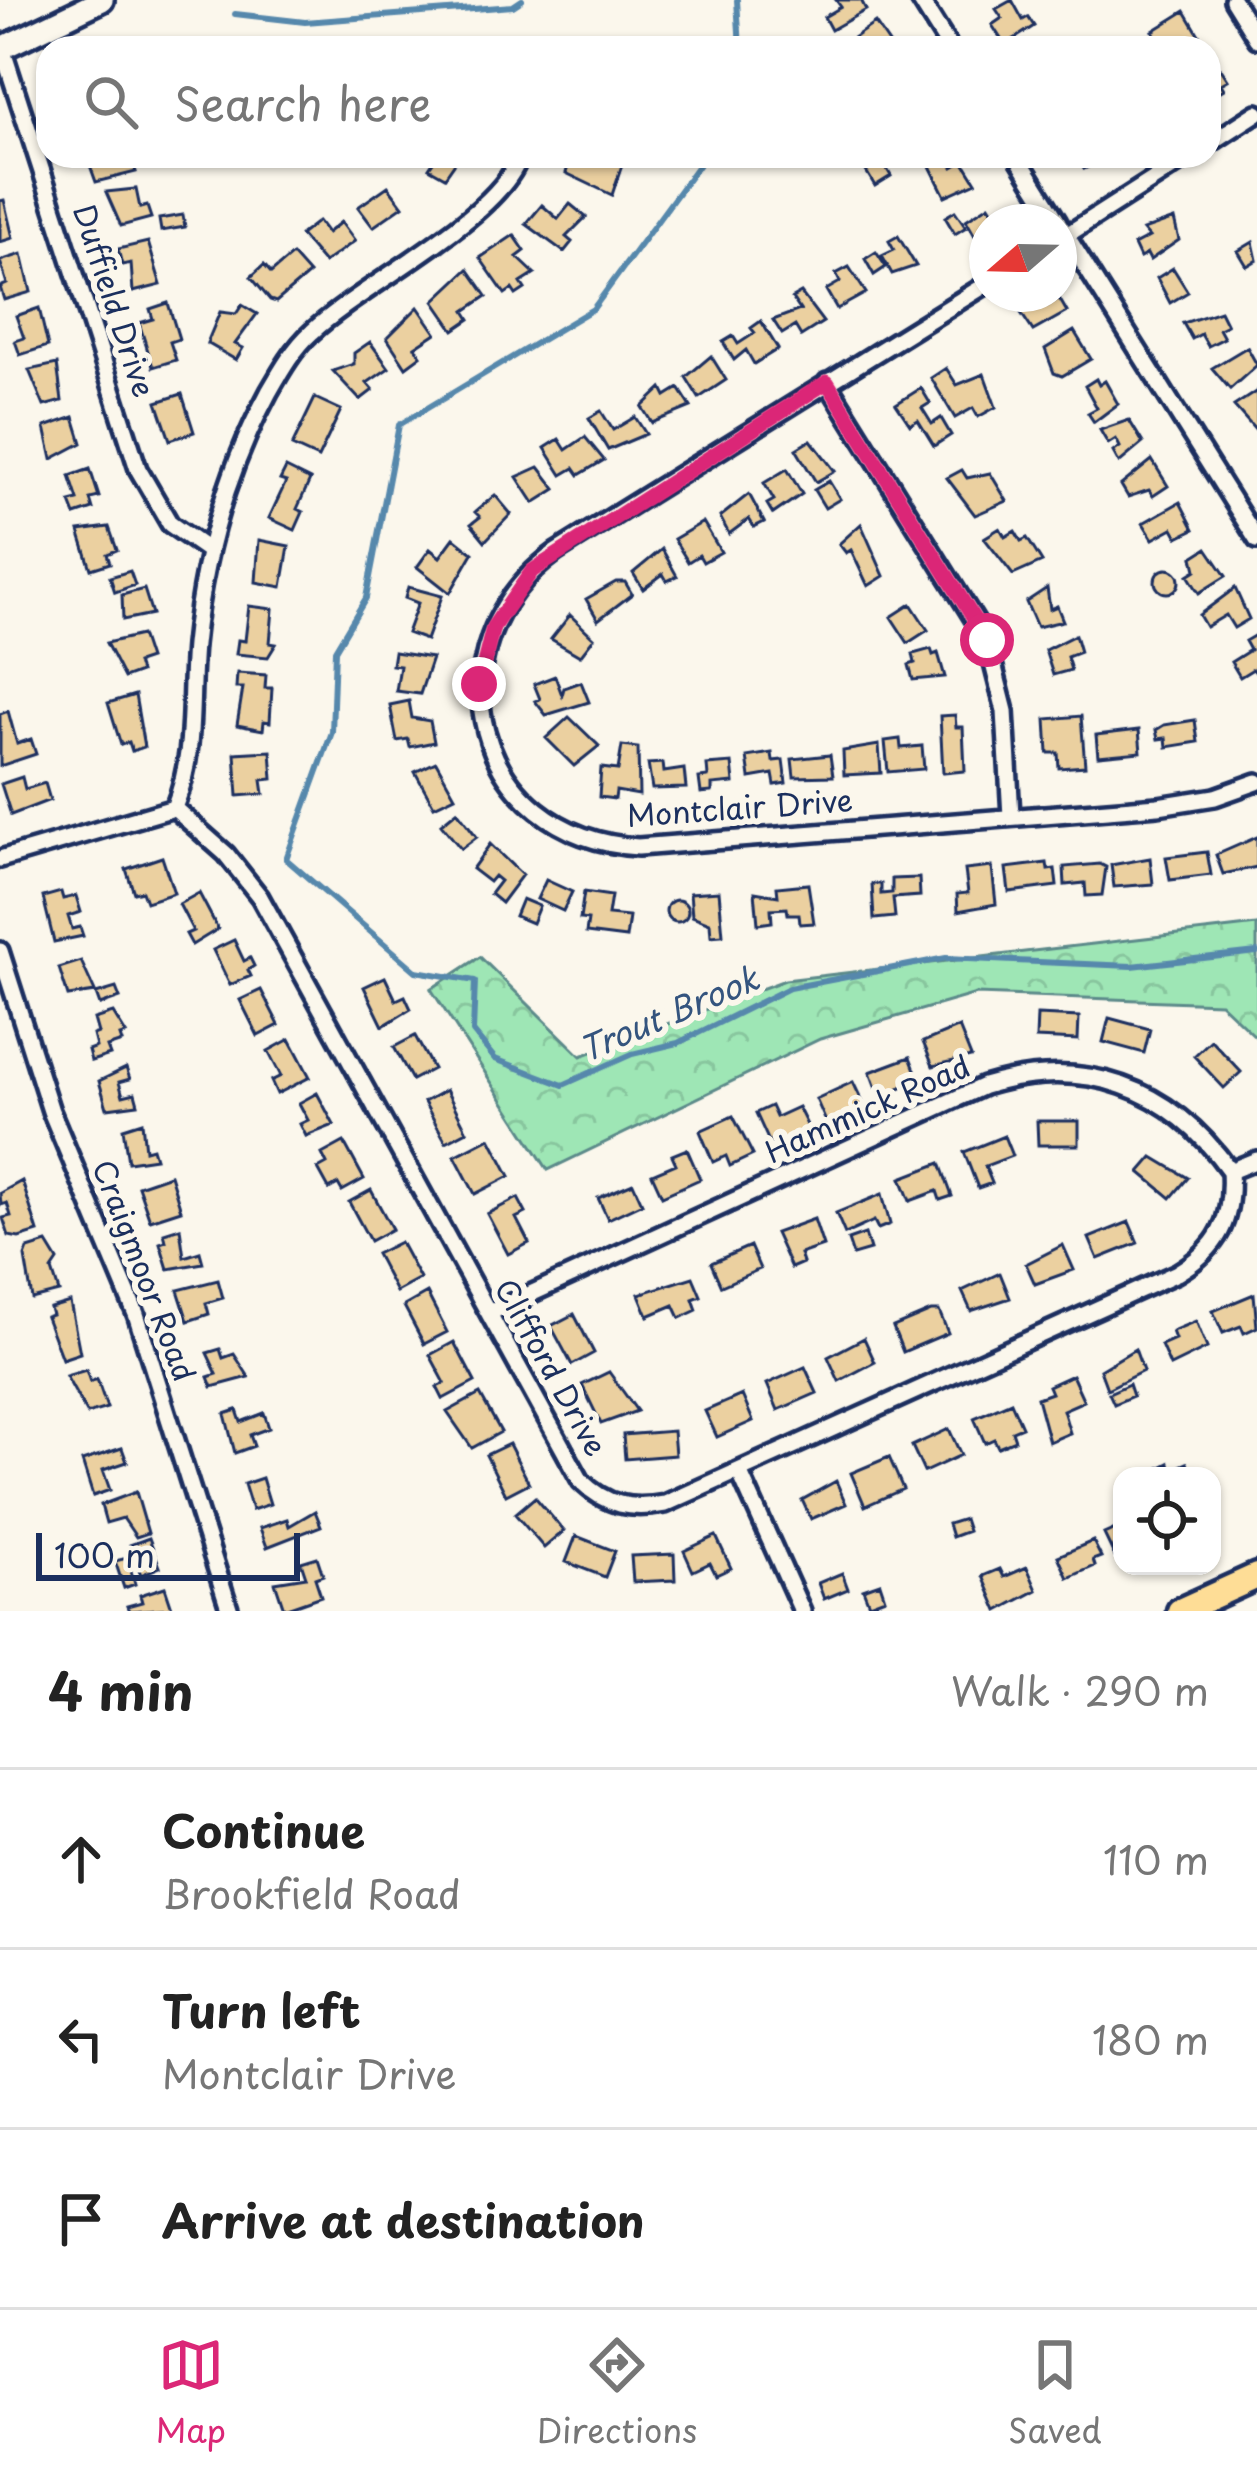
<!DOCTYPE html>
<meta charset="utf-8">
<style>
:root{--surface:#fff;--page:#f6f6f6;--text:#222;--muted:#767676;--line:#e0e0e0;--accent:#db2777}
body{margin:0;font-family:"Playpen Sans",sans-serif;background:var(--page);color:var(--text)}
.controls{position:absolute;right:36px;bottom:36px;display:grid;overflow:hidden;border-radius:24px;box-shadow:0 3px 9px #0004}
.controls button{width:108px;height:108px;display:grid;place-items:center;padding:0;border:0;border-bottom:3px solid var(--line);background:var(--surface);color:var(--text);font:60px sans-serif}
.compass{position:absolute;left:969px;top:204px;width:108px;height:108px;border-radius:50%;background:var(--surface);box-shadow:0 3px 9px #0004;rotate:250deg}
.scale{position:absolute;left:36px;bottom:30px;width:264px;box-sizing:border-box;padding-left:12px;border:6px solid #1b2f5e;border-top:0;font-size:33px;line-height:42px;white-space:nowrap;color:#1b2f5e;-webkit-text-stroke:9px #fbf7ec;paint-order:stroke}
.stop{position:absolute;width:36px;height:36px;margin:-27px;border:9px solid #db2777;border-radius:50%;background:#fff}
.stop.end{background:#db2777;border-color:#fff;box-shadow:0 3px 12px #0008}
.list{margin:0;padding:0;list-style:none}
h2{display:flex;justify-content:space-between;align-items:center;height:156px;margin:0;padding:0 48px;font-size:51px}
h2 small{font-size:39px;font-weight:400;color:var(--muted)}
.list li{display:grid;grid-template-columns:78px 1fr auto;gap:36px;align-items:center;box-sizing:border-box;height:180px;padding:0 48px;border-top:3px solid var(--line)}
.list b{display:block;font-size:45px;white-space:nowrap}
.list p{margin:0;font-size:39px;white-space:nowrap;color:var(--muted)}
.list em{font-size:39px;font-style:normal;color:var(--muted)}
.icon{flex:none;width:66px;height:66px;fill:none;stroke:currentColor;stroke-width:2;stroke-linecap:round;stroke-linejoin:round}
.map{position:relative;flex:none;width:1257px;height:1611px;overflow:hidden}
.search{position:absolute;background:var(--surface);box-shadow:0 3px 9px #0004;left:36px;right:36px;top:36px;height:132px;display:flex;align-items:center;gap:30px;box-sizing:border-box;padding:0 42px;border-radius:36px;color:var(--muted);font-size:45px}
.sheet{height:696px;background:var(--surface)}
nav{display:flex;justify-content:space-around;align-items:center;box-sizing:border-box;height:168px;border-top:3px solid var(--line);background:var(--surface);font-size:33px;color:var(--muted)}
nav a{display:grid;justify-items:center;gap:6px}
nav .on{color:var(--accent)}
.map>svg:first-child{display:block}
.forest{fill:url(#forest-crowns);stroke:#5c8a8a;stroke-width:3}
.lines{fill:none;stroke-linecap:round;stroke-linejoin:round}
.stream{stroke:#5788ac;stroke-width:6}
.building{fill:#ebd0a0;stroke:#1b2f5e;stroke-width:3}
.minor-casing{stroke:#1b2f5e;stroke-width:24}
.secondary-casing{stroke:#1b2f5e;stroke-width:30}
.primary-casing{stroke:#1b2f5e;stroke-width:33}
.minor{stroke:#fbf7ec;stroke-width:15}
.secondary{stroke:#fbf7ec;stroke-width:21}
.primary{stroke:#fedd96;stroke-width:24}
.route{stroke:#db2777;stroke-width:15}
.labels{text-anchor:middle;stroke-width:12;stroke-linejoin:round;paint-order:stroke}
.street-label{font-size:30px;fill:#1b2f5e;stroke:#fbf7ec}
.water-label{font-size:33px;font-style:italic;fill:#34547e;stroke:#fbf7ec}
</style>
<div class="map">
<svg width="1257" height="1611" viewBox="0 0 1257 1611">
<defs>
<pattern id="forest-crowns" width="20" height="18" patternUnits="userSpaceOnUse" patternTransform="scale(3)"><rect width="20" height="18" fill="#9ee6b5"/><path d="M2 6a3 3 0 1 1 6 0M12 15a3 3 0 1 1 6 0" fill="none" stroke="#88c69e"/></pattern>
</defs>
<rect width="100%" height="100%" fill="#fbf7ec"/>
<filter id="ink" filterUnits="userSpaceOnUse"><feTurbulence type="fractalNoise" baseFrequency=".00833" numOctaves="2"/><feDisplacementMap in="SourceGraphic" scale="24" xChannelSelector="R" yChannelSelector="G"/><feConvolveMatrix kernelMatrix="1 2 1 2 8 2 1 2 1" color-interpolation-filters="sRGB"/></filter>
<g filter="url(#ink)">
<path class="forest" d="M1257,925V1038L1220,1003L976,994L820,1039L548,1170L431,989L480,957L581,1056L785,980Z"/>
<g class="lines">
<path class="stream" d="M737,0L740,48
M235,14L305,22L513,6L522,0
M705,156L593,309L399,425L366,598L335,650L332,732L286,859L416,971L475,981L473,1032L495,1059L563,1085L632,1054L678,1043L789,988L946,958L1132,966L1257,952"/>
</g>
<path class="building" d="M836,0H861L866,10L831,30L824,17L841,7Z
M1012,0L1023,20L1028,17L1034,26L1005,45L992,25L1002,18L996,9Z
M1185,11L1202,40L1189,48L1179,42L1163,48L1153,31Z
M875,23L892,48H847L844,44Z
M1221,69L1228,80L1221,84L1224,89L1209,98V73Z
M131,156L136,172L96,182L87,157Z
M437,156H467L464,161L459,157L445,177L429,168Z
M571,156H625L612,195L566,173Z
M946,156L953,167L963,161L976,182L945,196L930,166Z
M1076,156H1111L1084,169Z
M883,162L891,176L875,186L866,171Z
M388,186L403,206L373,227L358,207Z
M136,189L140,208L147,206L151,218L121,226L106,192Z
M4,200L13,238L0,242V201Z
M570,204L586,217L566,237L572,242L564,252L526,224L542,205L558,219Z
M989,205L999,221L987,222V229L975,236L966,220Z
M955,211L966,227L955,234L945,217Z
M183,215L185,227L161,231L159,219Z
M1174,219L1179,240L1150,260L1147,254L1140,258L1134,245L1149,237L1143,230Z
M318,221L327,233L341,222L355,241L324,263L300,235Z
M514,235L525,251L517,257L535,274L521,283L525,289L516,295L512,289L505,294L480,258Z
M898,236L916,266L892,274L882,256L894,250L889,241Z
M148,242L161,285L133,292L131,263L122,265L118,249Z
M1253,242L1257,260L1247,266L1238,251Z
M876,252L886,267L874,275L865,259Z
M22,254L31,292L4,300L0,287L7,284L0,261Z
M292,255L309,274L276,302L270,300L251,277L264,265L271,273Z
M849,267L866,293L837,309L826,290L840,282L836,274Z
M1173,268L1188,292L1170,303L1157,278Z
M468,269L487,296L465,311L470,319L454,330L434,301Z
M801,293L823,322L801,336L795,326L782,334L773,320L800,310L792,298Z
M1045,298L1048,305L1059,298L1067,312L1033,331L1021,313Z
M168,303L179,339L170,342L176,360L153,367L139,323L153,319L150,309Z
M242,305L257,314L235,344L243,348L236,360L207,343L220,312L236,314Z
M418,307L436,333L415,347L421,356L406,367L387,338Z
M39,308L48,346L20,355L15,341L24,338L16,316Z
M1220,311L1227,325L1219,329L1224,338L1208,346L1201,334L1192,339L1183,323Z
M761,321L778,349L754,364L746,350L734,360L723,342L733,336L738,344L755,333L751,328Z
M1074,331L1091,359L1062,376L1054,373L1045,349Z
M370,342L389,368L367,383L373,390L360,400L333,371L354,364V353Z
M1247,347L1257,365L1230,389L1212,368Z
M711,356L726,380L699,398L686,377Z
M57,364L62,401L44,406L29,370Z
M946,368L957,385L984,374L996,407L978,417L973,408L955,418L931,378Z
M1096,379L1099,385L1105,381L1118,404L1094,422L1088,413L1097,408L1085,386Z
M662,388L666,396L679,388L691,407L652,423L642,407Z
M921,388L930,403L922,408L932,424L941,418L951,435L934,446L918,420L910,425L896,404Z
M1257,391V432L1234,406Z
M182,394L194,432L170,440L157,402Z
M315,398L341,410L318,458L292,446Z
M601,411L613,430L635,417L646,434L608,450L589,418Z
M74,417L82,443L52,459L45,427Z
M1129,420L1143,443L1119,463L1113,452L1120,447L1116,439L1108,444L1100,430Z
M585,437L604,460L579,475L574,468L562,475L545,448L559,439L566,450Z
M811,440L835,471L816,482L796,449Z
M1152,460L1168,486L1153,496L1149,490L1128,497L1121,485Z
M539,467L556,489L534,503L517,477Z
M286,468L310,480L297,509L303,512L295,530L269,518L286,482L280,480Z
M90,469L99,497L90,499L93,509L75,515L70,502L78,500L70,476Z
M787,469L802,494L773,514L767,504L774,500L764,483Z
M962,470L967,478L990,473L1007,501L975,515L947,478Z
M829,481L840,499L825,508L814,490Z
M749,494L764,522L754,527L749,519L729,534L720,517Z
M495,495L511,514L485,541L471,524L480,517L475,512Z
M1180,502L1194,529L1178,537L1173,528L1153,539L1143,523Z
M703,522L721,552L703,562L699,555L688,562L674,539Z
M861,524L884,576L868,586L851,550L846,553L839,544Z
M109,527L117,550L107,554L110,563L91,569L79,531Z
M1000,528L1005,537L1015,531L1021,541L1027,538L1042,562L1013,575L984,538Z
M454,538L473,553L450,593L417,567L430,549L440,557Z
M259,540L289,546L282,587L256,582Z
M1207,548L1226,576L1199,593L1188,575L1196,570L1193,557Z
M662,549L677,576L667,581L663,574L643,589L633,573Z
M1155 581a12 12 0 1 1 24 0a12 12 0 1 1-24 0Z
M130,571L135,585L115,592L110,577Z
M616,582H625L632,594L598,620L586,599Z
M408,587L442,596L426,640L407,633L418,603L405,598Z
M1047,588L1050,609L1057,606L1063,621L1037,627L1026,602Z
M1235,588L1249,619L1234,628L1226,615L1206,627L1199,615Z
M144,589L152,614L123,620L122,595Z
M911,604L928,630L908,643L891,617Z
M249,606L273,609L270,643L276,644L268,657L236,654L238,640L245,641Z
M570,615L594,638L580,656L551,639Z
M1257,634V674L1253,669L1240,677L1231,662L1250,650L1245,641Z
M141,635L149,659L137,663L140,672L124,678L106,643Z
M1075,635L1080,652L1067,657L1071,670L1053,675L1045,650Z
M931,649L933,655L938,653L945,677L913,680L909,665L915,663L913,654Z
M394,652L432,658L420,694L396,691L400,666L392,665Z
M237,673L266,675L265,688H272L270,722L264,721L263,730L237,725L243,688H236Z
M555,676L562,695L564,688L581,682L589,702L546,715L535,701L540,699L534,684Z
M135,695L144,747L132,751L129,742L121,745L108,703Z
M409,701L412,718L430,721L434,742L410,747L408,739L397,741L390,705Z
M8,711L17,744L31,739L36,754L0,766V714Z
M955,715L956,727H963L965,771L943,773L940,716Z
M1081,716L1085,766L1059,768L1058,753H1048L1046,719Z
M569,717L599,746L574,766L546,738Z
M1195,720L1198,742L1167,747L1166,738L1158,739L1156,730L1164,725Z
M1139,730L1141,752L1098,756L1096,735Z
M900,739L901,748L922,746L924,769L888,772L885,741Z
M879,745L881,773L844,775L843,751Z
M622,746L638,748L639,795L616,791L615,799L599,797L601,768L618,770Z
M271,751L273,779L262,780L264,794L238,796L235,753Z
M772,753L773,761L783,760L786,783L775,785L773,774L750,778L747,757Z
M830,755L833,776L794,777L792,759Z
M436,762L455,796L434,806L415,772Z
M663,763L664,772L684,769L686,788L652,789L648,764Z
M732,763L734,783L712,785V792L701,793L699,778L708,777L707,765Z
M22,777L25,789L45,783L50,800L11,815L1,784Z
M457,811L477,837L461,849L441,824Z
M1257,837V867L1223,874L1216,855Z
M490,844L522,875L501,903L490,894L500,881L494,876L489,882L472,869Z
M1207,852L1211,875L1170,880L1166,857Z
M162,857L174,893L146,902L142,891L134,893L126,869Z
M1150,858L1153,884L1114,887L1111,865Z
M1047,863L1048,870L1055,869L1057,886L1009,892L1006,868Z
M1100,864L1106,867L1102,895L1086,896L1085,883L1065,885L1064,867Z
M992,867L996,904L958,911L957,894L968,893L965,870Z
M919,878L920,896L893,898L895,917L874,919L872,884H881V894L892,893V879Z
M546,880L572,892L563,911L537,899Z
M808,884L814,923L800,924L799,914H788L787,908L771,909L772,922L758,924L755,892L778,896L777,887Z
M719,891L723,935L711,936L710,923L692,916L690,893Z
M61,892L63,899L76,896L81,912L68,916L72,929L80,927L83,936L54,942L43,897Z
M584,892L611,896L608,915L629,917L626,938L586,933L588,920L580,919Z
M199,893L218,929L192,945L186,934L193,931L179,904Z
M522,899L539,906L532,923L515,916Z
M666 911a11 11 0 1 1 22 0a11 11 0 1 1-22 0Z
M234,940L244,961L250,958L254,966L248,970L251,976L230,985L213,950Z
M81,961L95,992L68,996L59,968Z
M385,977L396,1000L405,996L411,1009L383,1026L364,987Z
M116,988L120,998L100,1005L96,994Z
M261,990L279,1025L258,1036L240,1000Z
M113,1013L126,1034L120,1036L122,1042L107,1047L110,1055L91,1061L88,1050L96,1047L93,1035L98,1033L94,1019Z
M1037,1015L1079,1017L1078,1040L1036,1038Z
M1109,1018L1150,1029L1144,1053L1103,1042Z
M959,1027L971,1057L933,1066L923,1042Z
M415,1036L433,1069L412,1080L394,1047Z
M290,1039L310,1077L277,1094L271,1081L281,1076L268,1051Z
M1211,1040L1241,1072L1224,1088L1194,1056Z
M910,1057L919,1080L879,1096L870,1072Z
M126,1068L130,1079L119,1082L123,1096L135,1093L138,1104L107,1108L99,1081Z
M853,1082L865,1107L827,1124L816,1099Z
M446,1090L467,1131L446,1142L424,1102Z
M317,1093L334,1125L306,1136L300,1124L308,1120L299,1103Z
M771,1106L776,1117L798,1107L809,1129L771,1146L756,1113Z
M733,1116L753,1155L730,1166L726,1156L713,1162L700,1131Z
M1037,1121H1079V1145H1038Z
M142,1122L145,1150L152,1148L155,1158L128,1162L123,1128Z
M1004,1136L1012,1156L985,1166L992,1183L978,1188L964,1152Z
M490,1138L510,1176L475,1194L455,1156Z
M344,1142L364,1179L342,1191L338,1184L329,1189L318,1169L327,1164L322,1154Z
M687,1149L700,1179L662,1196L652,1174L676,1164L672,1155Z
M1153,1157L1188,1178L1171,1198L1140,1172Z
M940,1163L952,1196L940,1200L937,1191L910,1201L901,1178Z
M170,1175L181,1210L150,1220L138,1186Z
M22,1181L38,1232L19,1238L9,1236L3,1218L11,1216L7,1203L1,1205L0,1193Z
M633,1183L642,1203L608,1219L598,1198Z
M371,1190L392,1229L370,1241L349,1202Z
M882,1194L890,1224L878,1229L874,1221L845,1234L836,1213Z
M518,1198L526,1213L516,1218L529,1243L508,1254L487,1214Z
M814,1219L823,1246L800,1254L803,1263L791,1268L775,1233Z
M1129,1222L1138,1243L1098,1259L1089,1238Z
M180,1228L184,1257L200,1252L203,1263L168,1269L160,1243L166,1241L164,1233Z
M865,1234L870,1250L853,1255L848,1240Z
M400,1242L420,1279L396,1292L376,1254Z
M47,1243L58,1261L52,1270L59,1292L32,1299L25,1257L28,1249Z
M1063,1245L1074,1270L1035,1284L1026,1264Z
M750,1246L760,1269L721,1286L711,1263Z
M1000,1273L1010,1298L971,1311L962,1291Z
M693,1277L701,1296L693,1299L697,1310L680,1318L674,1305L648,1316L639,1294Z
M218,1280L223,1298L206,1303L209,1314L188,1321L178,1290Z
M427,1293L447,1332L424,1344L404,1306Z
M1254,1294L1257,1327L1244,1333L1241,1326L1223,1333L1213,1311Z
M70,1302L80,1353L62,1359L46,1317L52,1315L50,1308Z
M931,1311H939L948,1333L903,1352L893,1327Z
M574,1314L594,1353L572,1365L551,1326Z
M1196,1321L1207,1348L1170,1366L1161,1345L1175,1339L1172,1331Z
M864,1338L875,1362L839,1381L828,1357Z
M454,1342L475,1382L443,1399L437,1387L445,1383L430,1355Z
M220,1349L223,1358L234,1354L249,1377L212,1387L208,1377L217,1374L207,1353Z
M1135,1349L1143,1371L1107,1389L1100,1370Z
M805,1367L817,1393L778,1410L767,1384Z
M86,1370L90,1382L97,1379L107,1408L87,1414L66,1376Z
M609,1372L637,1411L601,1424L582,1385Z
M1072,1375L1084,1401L1063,1410L1070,1433L1049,1442L1037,1398L1051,1393L1048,1386Z
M1129,1384L1133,1396L1114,1404L1109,1393Z
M480,1394L501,1432L472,1448L447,1412Z
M742,1395L753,1421L717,1437L705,1411Z
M1011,1402L1022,1427L1012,1431L1015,1440L998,1447L994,1439L985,1443L974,1418Z
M237,1410L241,1422L264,1413L269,1428L250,1435L254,1446L235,1453L225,1414Z
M949,1429L961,1455L924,1472L912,1446Z
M673,1431L675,1455L625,1459L623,1435Z
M509,1444L529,1483L506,1495L486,1455Z
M122,1448L127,1462L103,1470L110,1490L93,1496L82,1461Z
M889,1457L903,1489L865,1506L851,1473Z
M1169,1463L1171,1470L1187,1463L1193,1476H1156L1155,1470Z
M262,1478L270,1504L252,1510L244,1484Z
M836,1481L846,1504L811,1519L802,1500Z
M136,1492L148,1533L136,1537L123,1518L106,1523L101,1505Z
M535,1497L564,1531L544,1548L515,1514Z
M315,1511L321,1526L267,1547L260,1528L287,1519L289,1526Z
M964,1519L968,1531L952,1537L948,1524Z
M1122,1526V1554L1115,1557L1104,1534Z
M576,1536L615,1551L605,1577L566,1562Z
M716,1536L731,1568L716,1575L710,1563L693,1571L684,1551Z
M149,1538L160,1567L141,1575L130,1545Z
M1093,1541L1101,1557L1093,1560L1095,1566L1068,1578L1058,1556Z
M674,1554L675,1580L633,1582L631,1556Z
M317,1557L323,1575L315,1578L321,1596L284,1609L275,1582L306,1577L301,1562Z
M127,1558L135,1584L124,1588L115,1561Z
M1027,1567L1037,1590L998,1611L983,1576L1000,1569L1004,1577Z
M842,1573L848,1589L824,1599L818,1583Z
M880,1583L885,1598L869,1604L863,1589Z
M165,1587L172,1608L129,1611L127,1606L142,1602L140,1595Z"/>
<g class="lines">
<defs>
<path id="minor" d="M920,0L950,48
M1233,0L1257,39
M2,48L138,469L170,524L206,549
M1209,144L1257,113
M1017,156L1058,222
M1059,224L1257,540
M1062,238L1190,156
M987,284L556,552C425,647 473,837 638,847L1158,806L1215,797L1257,782
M827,382L987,640L1005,711L1011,816
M174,808L226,854L260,897L581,1481C606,1506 631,1510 665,1504L1177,1273C1219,1248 1233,1220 1230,1171
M174,808C196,754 189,702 194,645C203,555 226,472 269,392C281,371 294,348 312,332C363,284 499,218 520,156
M0,859L174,808
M0,951L51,1111L136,1314L230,1611
M489,1313L984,1086C1084,1056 1170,1086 1230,1171L1257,1160
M739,1471L802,1611"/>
<path id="secondary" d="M0,49L102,0"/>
<path id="primary" d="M1180,1611L1257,1576"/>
</defs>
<use href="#minor" class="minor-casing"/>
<use href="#secondary" class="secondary-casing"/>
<use href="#primary" class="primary-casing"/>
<use href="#minor" class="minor"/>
<use href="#secondary" class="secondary"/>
<use href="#primary" class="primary"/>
</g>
</g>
<g class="lines" filter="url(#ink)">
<path class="route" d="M479,684L493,627L532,571L827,382L987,640"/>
</g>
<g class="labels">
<g class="street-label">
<text transform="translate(113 301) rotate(72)" y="10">Duffield Drive</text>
<text transform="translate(740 809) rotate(-4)" y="10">Montclair Drive</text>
<text transform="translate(868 1110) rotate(-24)" y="10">Hammick Road</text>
<text transform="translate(143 1271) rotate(69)" y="10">Craigmoor Road</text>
<text transform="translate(550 1368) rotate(61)" y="10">Clifford Drive</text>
</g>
<g class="water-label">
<text transform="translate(669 1014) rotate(-23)" y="12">Trout Brook</text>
</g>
</g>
</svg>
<div class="controls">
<button><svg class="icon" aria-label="locate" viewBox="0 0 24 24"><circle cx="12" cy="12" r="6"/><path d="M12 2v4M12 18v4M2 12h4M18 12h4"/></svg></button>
</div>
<svg class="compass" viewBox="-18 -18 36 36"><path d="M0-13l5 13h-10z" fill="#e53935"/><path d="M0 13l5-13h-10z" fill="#767676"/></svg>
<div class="scale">100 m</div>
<div class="stop" style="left:987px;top:640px"></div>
<div class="stop end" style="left:479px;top:684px"></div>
<div class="search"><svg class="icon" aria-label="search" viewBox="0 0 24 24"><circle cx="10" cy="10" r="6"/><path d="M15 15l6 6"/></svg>Search here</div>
</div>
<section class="sheet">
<h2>4 min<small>Walk · 290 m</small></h2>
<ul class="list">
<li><svg class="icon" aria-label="ahead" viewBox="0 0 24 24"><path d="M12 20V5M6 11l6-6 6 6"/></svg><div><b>Continue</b><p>Brookfield Road</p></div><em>110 m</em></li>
<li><svg class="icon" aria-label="left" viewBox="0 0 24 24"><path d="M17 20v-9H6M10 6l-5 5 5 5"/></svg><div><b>Turn left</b><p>Montclair Drive</p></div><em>180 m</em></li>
<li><svg class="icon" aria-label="arrive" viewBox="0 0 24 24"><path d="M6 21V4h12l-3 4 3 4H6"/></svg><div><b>Arrive at destination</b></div></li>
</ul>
</section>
<nav>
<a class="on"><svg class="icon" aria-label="map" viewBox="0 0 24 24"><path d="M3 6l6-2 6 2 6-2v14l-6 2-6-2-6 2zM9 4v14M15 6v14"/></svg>Map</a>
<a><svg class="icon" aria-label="directions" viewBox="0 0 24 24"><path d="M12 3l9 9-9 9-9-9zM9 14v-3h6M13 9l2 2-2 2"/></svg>Directions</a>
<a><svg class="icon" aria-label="saved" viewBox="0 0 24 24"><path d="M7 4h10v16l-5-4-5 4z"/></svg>Saved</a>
</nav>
